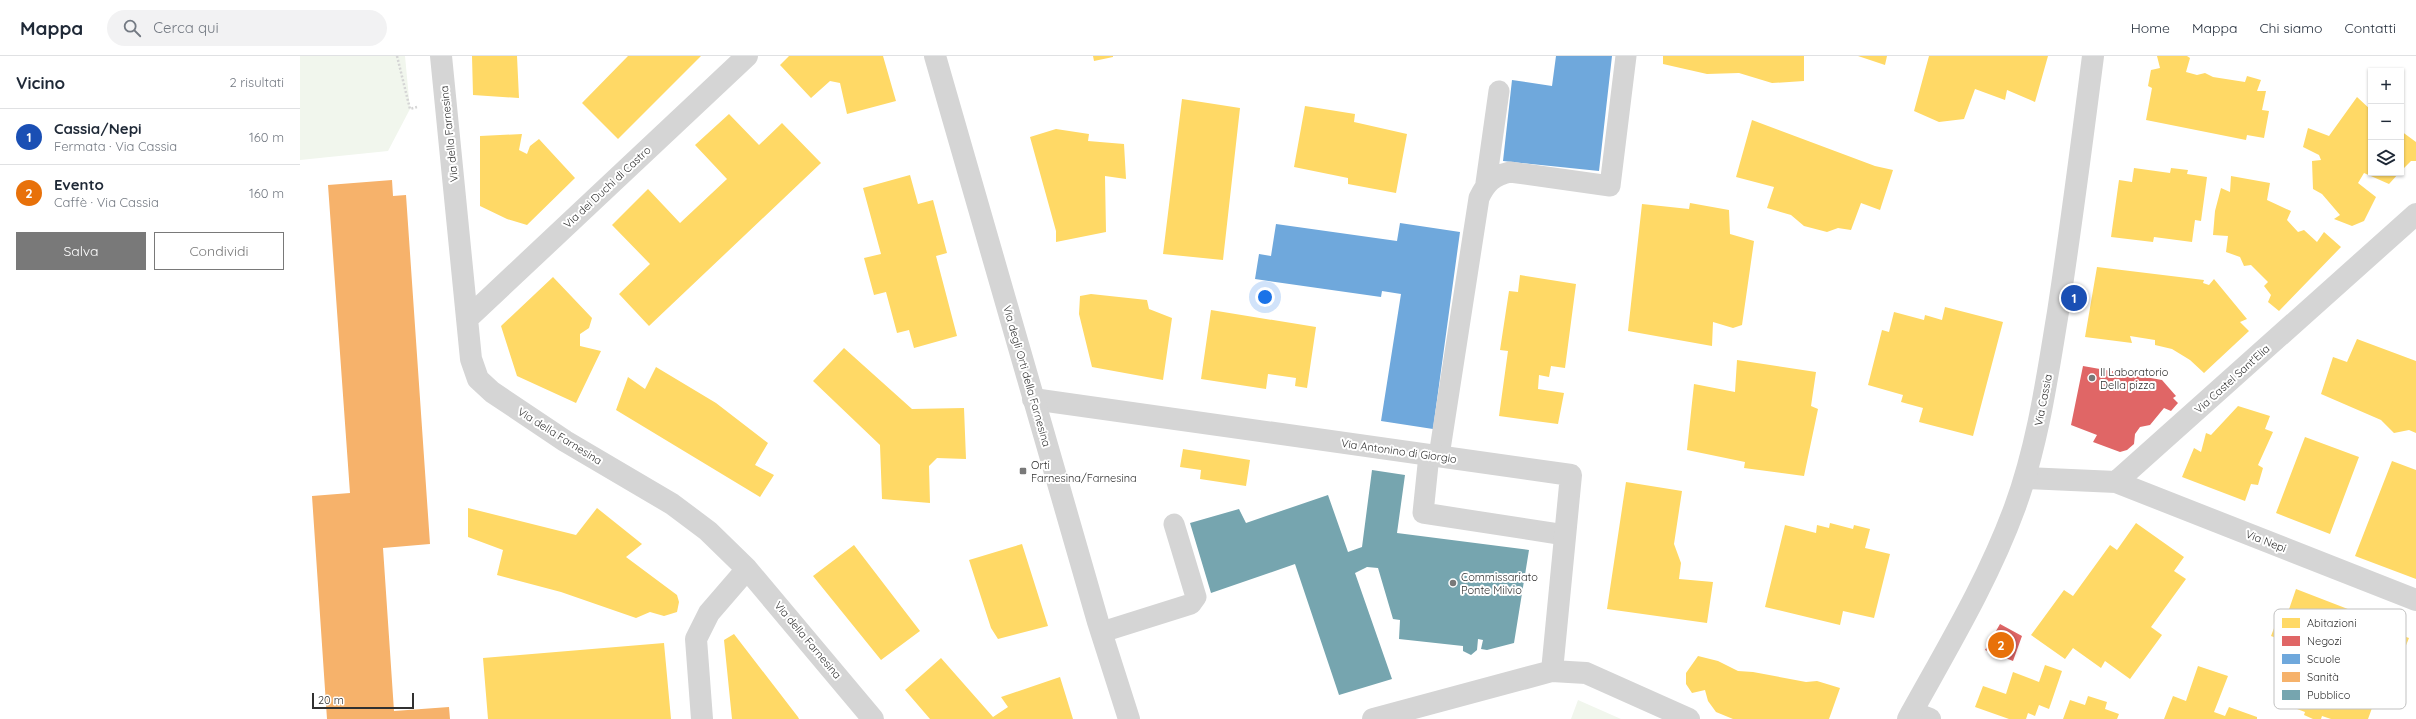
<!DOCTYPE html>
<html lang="it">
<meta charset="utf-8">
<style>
:root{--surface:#fff;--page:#f2f2f3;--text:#1f2937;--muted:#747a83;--line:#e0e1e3;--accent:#797979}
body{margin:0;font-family:Quicksand,sans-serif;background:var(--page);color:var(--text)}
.controls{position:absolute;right:12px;top:12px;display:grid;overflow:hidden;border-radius:0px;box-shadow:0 1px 3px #0004}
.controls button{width:36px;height:36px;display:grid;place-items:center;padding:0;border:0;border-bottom:1px solid var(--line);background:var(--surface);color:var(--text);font:20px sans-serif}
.scale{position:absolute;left:12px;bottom:10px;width:102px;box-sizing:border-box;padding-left:4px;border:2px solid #313131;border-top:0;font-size:11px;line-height:14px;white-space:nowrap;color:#313131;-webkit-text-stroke:3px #fff;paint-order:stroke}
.you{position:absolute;left:965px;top:241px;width:14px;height:14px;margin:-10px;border:3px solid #fff;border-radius:50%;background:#1a73e8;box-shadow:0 0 0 6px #1a73e833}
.badge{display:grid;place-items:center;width:26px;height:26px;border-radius:50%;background:var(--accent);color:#fff;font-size:13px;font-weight:700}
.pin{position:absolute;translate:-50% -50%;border:2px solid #fff;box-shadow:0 1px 4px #0006}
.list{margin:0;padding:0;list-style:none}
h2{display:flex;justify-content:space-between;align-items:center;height:52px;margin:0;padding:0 16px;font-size:17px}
h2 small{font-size:13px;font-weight:400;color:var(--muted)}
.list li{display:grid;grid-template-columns:26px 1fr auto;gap:12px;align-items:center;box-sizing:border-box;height:56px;padding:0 16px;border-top:1px solid var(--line)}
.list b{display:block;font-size:15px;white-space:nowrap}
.list p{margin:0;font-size:13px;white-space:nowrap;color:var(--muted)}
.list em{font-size:13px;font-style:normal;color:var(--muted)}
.actions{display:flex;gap:8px;padding:12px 16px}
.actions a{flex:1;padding:9px 0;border:1px solid var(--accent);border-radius:0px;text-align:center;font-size:14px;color:var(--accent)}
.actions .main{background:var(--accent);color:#fff}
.icon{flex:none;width:22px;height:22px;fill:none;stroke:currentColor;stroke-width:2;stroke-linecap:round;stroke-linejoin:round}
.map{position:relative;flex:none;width:2116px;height:663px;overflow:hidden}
header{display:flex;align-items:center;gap:24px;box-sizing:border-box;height:56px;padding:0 20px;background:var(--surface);border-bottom:1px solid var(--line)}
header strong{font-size:19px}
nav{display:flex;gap:22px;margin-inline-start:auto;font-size:14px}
.search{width:280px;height:36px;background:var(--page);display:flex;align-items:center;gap:10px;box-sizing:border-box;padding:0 14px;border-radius:22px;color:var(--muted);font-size:15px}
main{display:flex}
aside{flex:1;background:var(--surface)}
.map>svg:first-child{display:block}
.green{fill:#f1f6ed}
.homes{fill:#ffd966}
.shops{fill:#e06666}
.schools{fill:#6fa8dc}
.health{fill:#f6b26b}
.public{fill:#76a5af}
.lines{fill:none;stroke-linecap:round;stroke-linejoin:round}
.path{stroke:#d5d5d5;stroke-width:2.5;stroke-dasharray:2 2;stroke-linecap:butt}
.service{stroke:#d5d5d5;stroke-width:21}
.minor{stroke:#d5d5d5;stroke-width:22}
.tertiary{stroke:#d5d5d5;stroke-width:22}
.poi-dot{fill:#797979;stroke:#fff;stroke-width:1.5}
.labels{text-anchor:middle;stroke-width:4;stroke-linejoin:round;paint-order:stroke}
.street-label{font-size:11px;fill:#313131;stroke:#fff}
.poi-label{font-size:11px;fill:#313131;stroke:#fff;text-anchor:start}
.key{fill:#fff;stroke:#c1c1c1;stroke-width:1}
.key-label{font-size:11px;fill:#313131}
</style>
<header>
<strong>Mappa</strong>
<div class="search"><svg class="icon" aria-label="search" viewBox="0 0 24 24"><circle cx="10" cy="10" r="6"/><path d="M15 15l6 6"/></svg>Cerca qui</div>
<nav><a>Home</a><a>Mappa</a><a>Chi siamo</a><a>Contatti</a></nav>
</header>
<main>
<aside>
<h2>Vicino<small>2 risultati</small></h2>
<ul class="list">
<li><span class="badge" style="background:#1a4fb4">1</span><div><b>Cassia/Nepi</b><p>Fermata · Via Cassia</p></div><em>160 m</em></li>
<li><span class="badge" style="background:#e8710a">2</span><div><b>Evento</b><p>Caffè · Via Cassia</p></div><em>160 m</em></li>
</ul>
<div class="actions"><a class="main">Salva</a><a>Condividi</a></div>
</aside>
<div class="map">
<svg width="2116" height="663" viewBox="0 0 2116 663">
<rect width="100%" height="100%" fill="#fff"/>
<path class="green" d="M0,0H105L110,53L88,95L0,104Z
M1278,644L1321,663H1271Z"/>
<path class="homes" d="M172,0H217L219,42L173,39Z
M328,0H401L318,83L282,47Z
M489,0H583L596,45L547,58L540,27L530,25L511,42L480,9Z
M793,0H813V1L794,5Z
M1363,0H1504V25L1472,27L1439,17L1407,18L1363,8Z
M1558,0H1587L1585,9Z
M1629,0H1748L1735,46L1707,34L1705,44L1675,33L1664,63L1639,66L1614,55Z
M1857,0H1887L1890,2L1886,16L1897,19L1905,17L1913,21L1945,26L1947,20L1961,24L1957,35H1966L1962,54L1969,55L1964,82L1947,79L1946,84L1846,64L1852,32L1848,30L1851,14L1860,12Z
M2057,41L2071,54V117H2099L2089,128L2064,117L2058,127L2076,141L2064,165L2052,170L2034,163L2040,159L2022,138L2013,133L2012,105L2021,104L2019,99L2003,91L2008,72L2029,80Z
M882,43L940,52L923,204L863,198Z
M1005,50L1055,58L1054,66L1107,78L1096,137L1048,128V122L994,111Z
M429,58L459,89L482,67L521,107L349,270L319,238L350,208L312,169L348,133L380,167L427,123L395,89Z
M1452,64L1575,110L1593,114L1580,154L1561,147L1551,174L1538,172L1527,176L1504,170L1491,159L1467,152L1474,131L1436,121Z
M756,73L789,78L788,85L824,88L826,123L805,120L806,176L756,186V175L730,81Z
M2101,75L2116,86V105H2111L2101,115Z
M222,78L219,94L227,98L230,90L239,83L275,122L227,169L207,163L180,150V80Z
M1834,112L1870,117L1871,112L1888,114L1887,118L1907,121L1901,165L1895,164L1892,186L1854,181L1853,186L1811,181L1819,124L1832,126Z
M610,119L618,148L633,144L647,197L636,200L657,280L614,292L609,274L597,277L586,236L574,239L564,202L581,198L563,132Z
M1931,120L1970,127L1967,144L1991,155L1987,164L1998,176L2004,174L2017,186L2024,176L2041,191L1979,255L1968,246L1971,239L1964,230L1968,226L1951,209L1944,210L1940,201L1926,196L1928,180L1913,179L1915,155L1921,132L1930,136Z
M1390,147L1429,154L1430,178L1454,185L1442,269L1433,272L1413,266L1412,290L1328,275L1342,148L1389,153Z
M1797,211L1904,224L1903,227L1909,229L1914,223L1947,263L1940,266L1949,275L1904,317L1890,304L1872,293L1855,289V284L1830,280L1832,287L1785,281Z
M1220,219L1276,228L1265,312L1251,310L1249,321L1239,319L1238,333L1264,337L1258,368L1199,360L1208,295L1200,294L1209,235L1218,236Z
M253,221L292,262L289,272L280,278V290L301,295L276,347L217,320L201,270Z
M791,238L847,244L849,253L872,262L863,324L792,311L779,258L780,240Z
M1645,251L1703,266L1673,380L1619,366L1623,352L1601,346L1603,339L1568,329L1582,274L1589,276L1594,256L1624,264L1625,259L1642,264Z
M911,254L1016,271L1007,332L995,330L996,322L968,318L966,333L901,323Z
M2057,283L2116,305V377L2109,374L2094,377L2081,364L2021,338L2033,301L2047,306Z
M544,292L612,353L664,352L666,403L637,402L629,410L630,447L582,443L580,389L513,325Z
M1437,304L1516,316L1511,350L1518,353L1504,420L1444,412L1445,406L1387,394L1394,328L1435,336Z
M356,311L416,347L468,387L455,409L474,419L460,441L316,354L328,321L345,333Z
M1938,350L1970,360L1965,373L1973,376L1958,409L1963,412L1958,429L1951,428L1945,445L1882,421L1894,392L1901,396L1906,377L1911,379Z
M2005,381L2059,401L2030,478L1976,457Z
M883,393L950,404L946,430L900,423L901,414L880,411Z
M2092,405L2116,414V523L2055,500Z
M1326,426L1382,435L1374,488L1381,507L1379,523L1413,526L1407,567L1307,553Z
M168,452L276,479L297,452L342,488L326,501L377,539L379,546L377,556L364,560L350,556L336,562L261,536L197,519L203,494L168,481Z
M1530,467L1553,473L1554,469L1570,473L1565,492L1590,498L1574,562L1543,555L1540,569L1465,551L1485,469L1516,477L1517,469L1529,472Z
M1836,467L1884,501L1874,515L1886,523L1851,571L1862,579L1830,623L1805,605L1801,612L1773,592L1765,603L1731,579L1764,534L1773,540L1810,489L1817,494Z
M722,488L748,570L698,583L691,572L669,504Z
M554,489L620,575L581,604L513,520Z
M1996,533L2097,572L2095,577L2109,582L2101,602L2096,600L2086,627L2072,621L2067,636L2070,637L2065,649L2072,652L2068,663H2031L2022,660L2021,663H2013L2004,659L2005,656L1997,653L2010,618L2016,621L2024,600L1971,580L1979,559L1986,562Z
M434,578L498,661L499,663H432L424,584Z
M364,587L371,663H188L183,602Z
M1398,600L1418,605L1438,615L1453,616L1506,626L1517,625L1540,632L1529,663H1433L1416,656L1408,645L1405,634L1392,637L1386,628V617Z
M641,602L693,661L708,651L701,641L760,621L773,663H630L605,634Z
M1745,609L1762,615L1749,653L1739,649L1735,660L1728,657L1726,663H1709L1675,651L1683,630L1706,638L1713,616L1739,626Z
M1898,610L1928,620L1914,656L1925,660L1929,651L1957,661V663H1864L1873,640L1886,645Z
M1788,640L1807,646L1805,653L1819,658L1817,663H1763L1770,644L1785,649Z"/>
<path class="shops" d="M1783,310L1862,324L1876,340L1873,342L1878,347L1871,355L1864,352L1850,369L1840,371L1835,378L1834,388L1827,394L1820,396L1793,386L1797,379L1771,369Z
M1700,568L1722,580L1713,605L1685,594Z"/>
<path class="schools" d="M1256,0H1312L1299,115L1203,105L1212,24L1252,30Z
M1100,167L1160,176L1133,373L1081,365L1101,238L1082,235L1081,241L955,223L959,198L971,200L976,168L1097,185Z"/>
<path class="health" d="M92,124L93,140L106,139L130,488L83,492L94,655L149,651L150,663H27L12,440L50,437L28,129Z"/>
<path class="public" d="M1072,414L1105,419L1097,477L1229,494L1214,587L1187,594L1181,593L1183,584L1178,583L1177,594L1171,599L1163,595V590L1099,583L1100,564L1093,563L1078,512L1067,511L1055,517L1092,623L1039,639L995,508L911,537L890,467L939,453L946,467L1028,439L1048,496L1062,491Z"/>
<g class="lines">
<path class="path" d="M97,0L110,53L117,51"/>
<path class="service" d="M1186,127L1199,35
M1129,399L1123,457L1265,479
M1139,400L1179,142C1186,127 1193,120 1210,116L1310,130L1326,0
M802,576L891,548L896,541L874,468"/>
<path class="minor" d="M141,0L171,303L178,323L192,336L265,385L372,448L408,475L447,513L573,663
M167,263L447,0
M733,343L1271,419L1252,615
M1725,422L1816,426L2116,158
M1816,426L2116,544
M1612,656L1630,663
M402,663L396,583L409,557L447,513
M1073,663L1252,615L1286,617L1389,663"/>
<path class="tertiary" d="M635,0L798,566L829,663
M1608,663C1646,594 1688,525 1715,451C1738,388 1747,322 1758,256C1771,171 1782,86 1793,0"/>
</g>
<g class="poi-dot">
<circle cx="1792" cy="322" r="4"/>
<rect x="719" y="411" width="8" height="8" rx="2"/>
<circle cx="1153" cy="527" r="4"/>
</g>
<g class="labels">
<g class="street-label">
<text transform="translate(149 78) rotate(-96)" y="4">Via della Farnesina</text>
<text transform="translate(307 131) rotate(-43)" y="4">Via dei Duchi di Castro</text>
<text transform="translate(727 320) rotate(74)" y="4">Via degli Orti della Farnesina</text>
<text transform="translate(1932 323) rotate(-42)" y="4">Via Castel Sant'Elia</text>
<text transform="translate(1743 344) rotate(-79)" y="4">Via Cassia</text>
<text transform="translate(260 380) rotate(32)" y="4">Via della Farnesina</text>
<text transform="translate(1099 395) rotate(8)" y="4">Via Antonino di Giorgio</text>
<text transform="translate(1966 485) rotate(21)" y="4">Via Nepi</text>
<text transform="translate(508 584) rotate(50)" y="4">Via della Farnesina</text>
</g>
<g class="poi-label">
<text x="1800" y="320">Il Laboratorio<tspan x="1800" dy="13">Della pizza</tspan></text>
<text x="731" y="413">Orti<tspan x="731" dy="13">Farnesina/Farnesina</tspan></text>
<text x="1161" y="525">Commissariato<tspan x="1161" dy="13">Ponte Milvio</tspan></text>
</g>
</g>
<rect x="1974" y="553" width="132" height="100" rx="6" class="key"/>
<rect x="1982" y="562" width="18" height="10" fill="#ffd966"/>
<rect x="1982" y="580" width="18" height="10" fill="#e06666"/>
<rect x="1982" y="598" width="18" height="10" fill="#6fa8dc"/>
<rect x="1982" y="616" width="18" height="10" fill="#f6b26b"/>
<rect x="1982" y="634" width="18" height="10" fill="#76a5af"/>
<g class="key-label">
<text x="2007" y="571">Abitazioni</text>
<text x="2007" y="589">Negozi</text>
<text x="2007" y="607">Scuole</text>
<text x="2007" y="625">Sanità</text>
<text x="2007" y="643">Pubblico</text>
</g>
</svg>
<div class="controls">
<button>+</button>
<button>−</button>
<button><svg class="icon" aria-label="layers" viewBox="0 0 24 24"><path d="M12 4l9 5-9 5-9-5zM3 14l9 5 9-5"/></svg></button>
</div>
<div class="scale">20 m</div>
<div class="you"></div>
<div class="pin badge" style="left:1774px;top:242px;background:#1a4fb4">1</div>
<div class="pin badge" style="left:1701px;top:589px;background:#e8710a">2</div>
</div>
</main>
